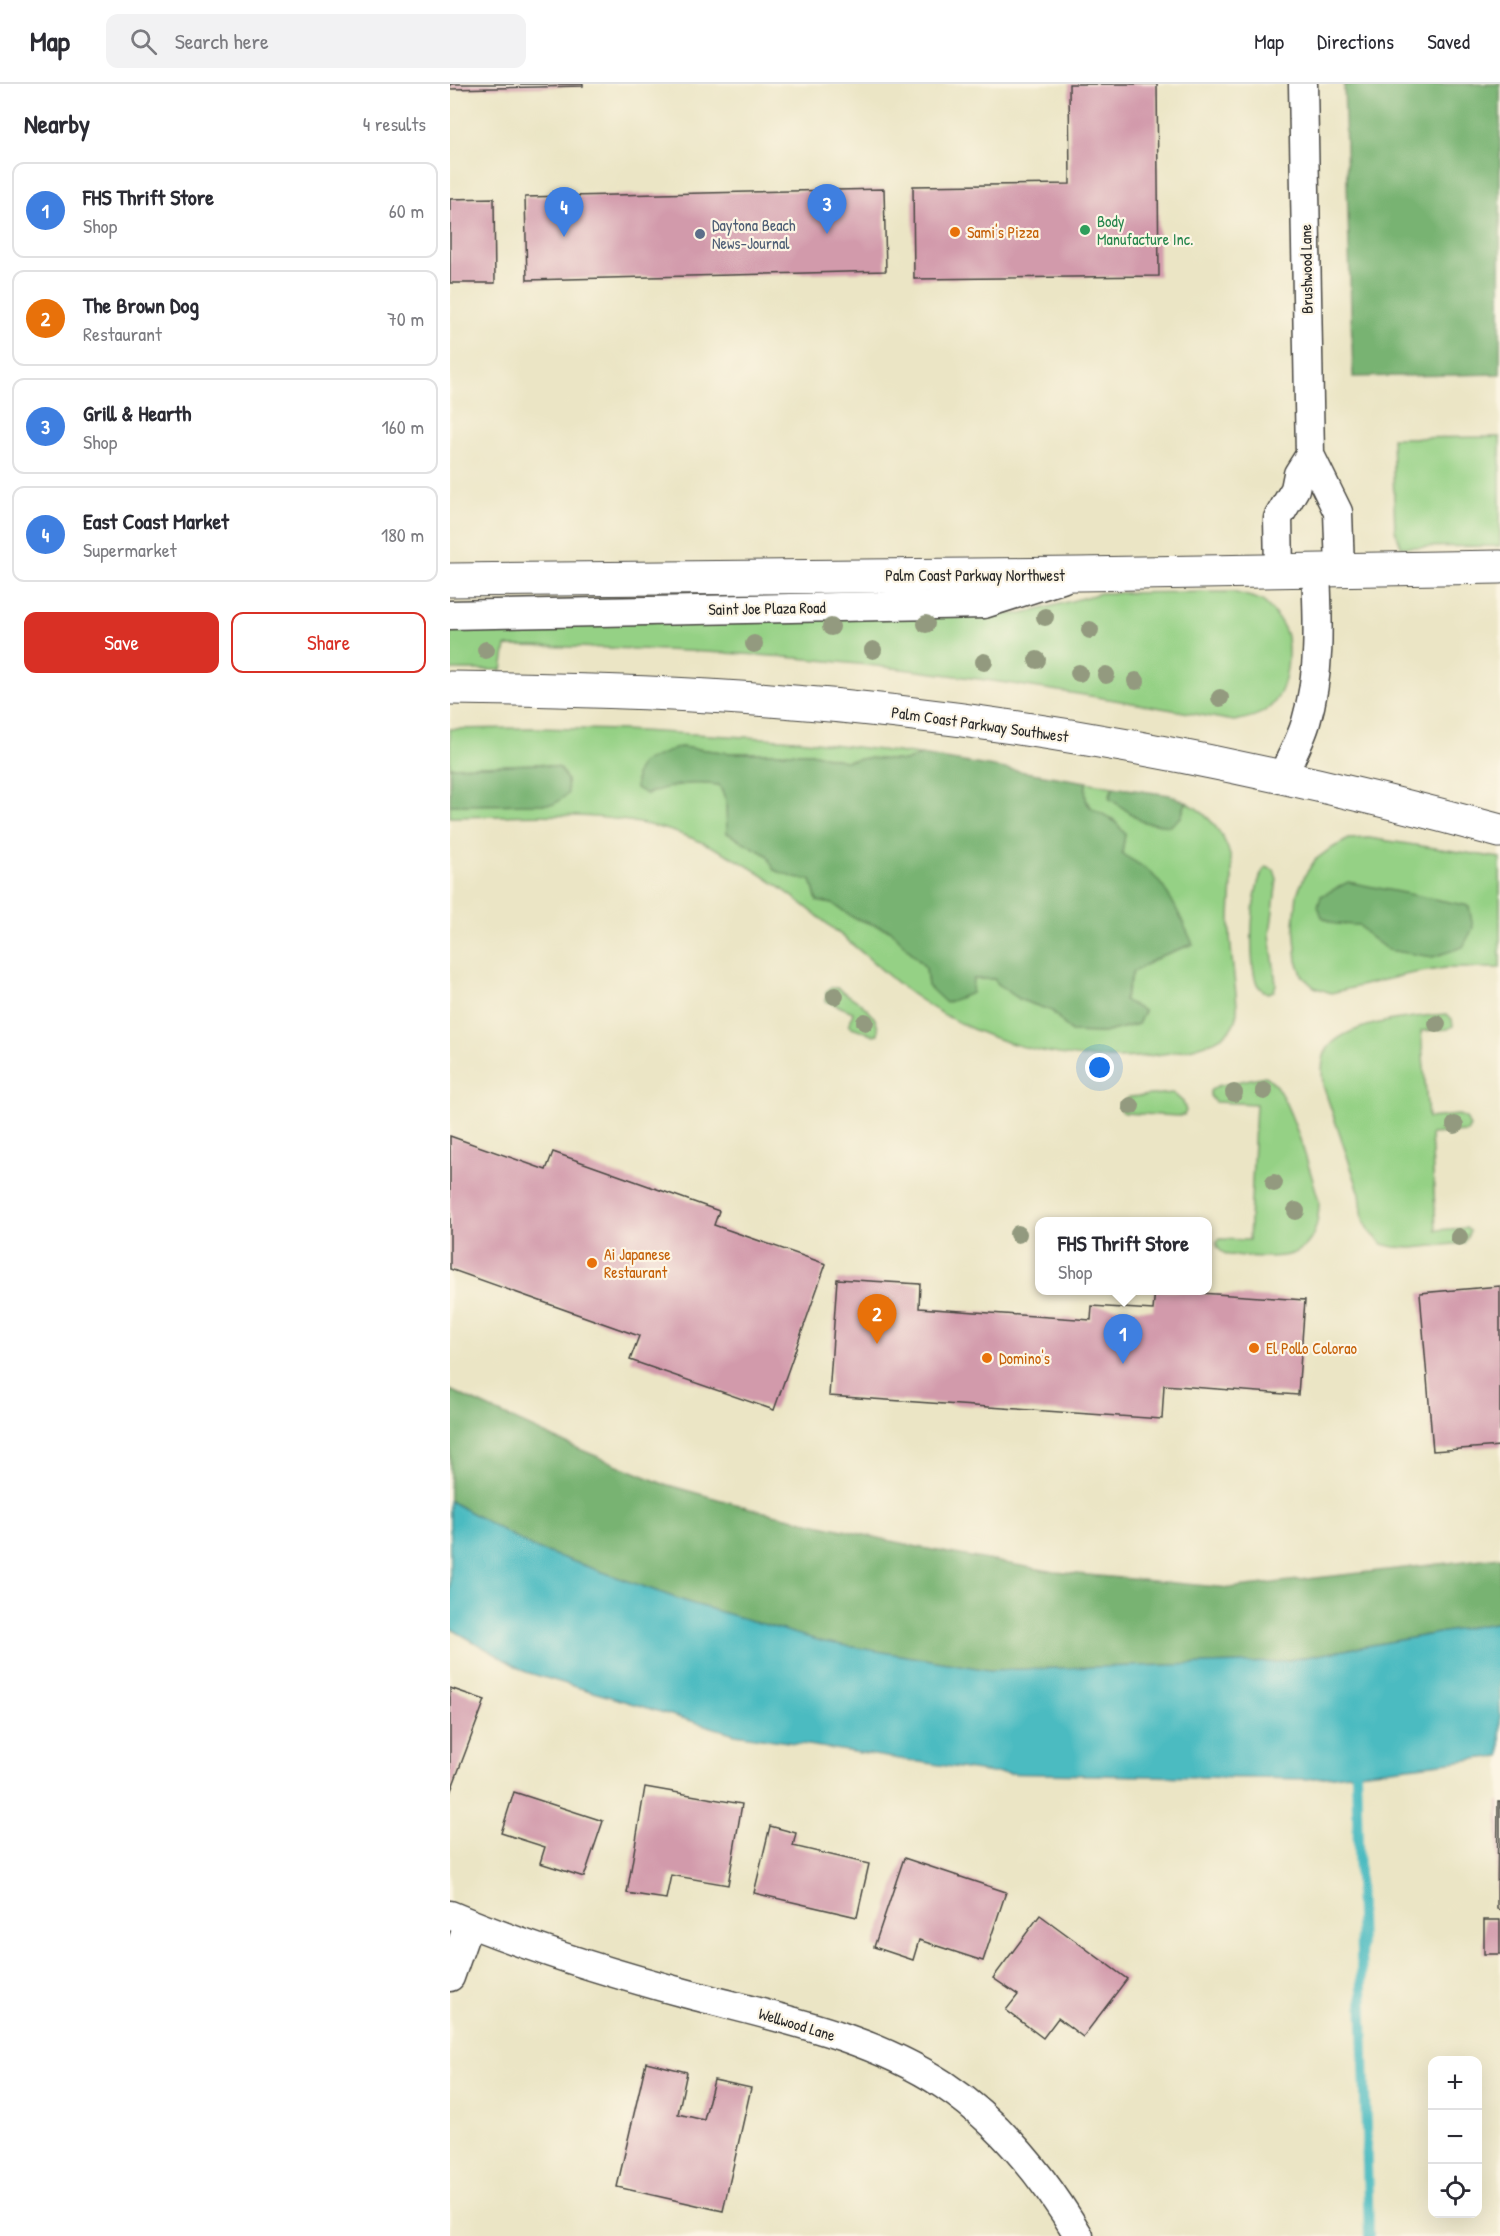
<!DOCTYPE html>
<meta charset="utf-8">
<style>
:root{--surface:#fff;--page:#f2f2f3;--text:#2b2b33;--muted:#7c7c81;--line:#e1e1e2;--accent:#d93025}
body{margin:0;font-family:"Patrick Hand",sans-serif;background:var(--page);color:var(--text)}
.controls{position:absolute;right:18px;bottom:18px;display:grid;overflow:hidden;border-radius:12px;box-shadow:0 6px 24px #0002}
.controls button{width:54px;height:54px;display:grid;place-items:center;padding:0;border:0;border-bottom:2px solid var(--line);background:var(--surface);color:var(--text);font:30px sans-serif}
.you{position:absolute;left:650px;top:984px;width:21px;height:21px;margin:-15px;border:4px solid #fff;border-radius:50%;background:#1a73e8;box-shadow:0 0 0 9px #1a73e833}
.badge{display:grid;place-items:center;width:39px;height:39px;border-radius:50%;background:var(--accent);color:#fff;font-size:20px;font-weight:700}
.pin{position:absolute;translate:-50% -50px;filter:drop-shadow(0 2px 3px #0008)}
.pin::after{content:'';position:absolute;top:32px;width:21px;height:18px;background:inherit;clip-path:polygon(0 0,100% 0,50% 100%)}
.popup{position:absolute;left:585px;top:1133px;width:177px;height:78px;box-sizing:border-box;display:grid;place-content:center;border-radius:12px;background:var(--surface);filter:drop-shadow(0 2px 4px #0005);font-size:20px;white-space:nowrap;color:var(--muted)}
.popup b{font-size:22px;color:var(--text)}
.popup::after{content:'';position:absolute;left:50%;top:100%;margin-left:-12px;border:12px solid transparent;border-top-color:var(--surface)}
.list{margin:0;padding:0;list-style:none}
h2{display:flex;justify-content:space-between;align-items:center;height:78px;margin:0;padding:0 24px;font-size:26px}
h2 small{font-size:20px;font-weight:400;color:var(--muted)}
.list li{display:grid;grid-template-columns:39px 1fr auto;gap:18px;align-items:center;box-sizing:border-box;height:96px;margin:0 12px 12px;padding:0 12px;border:2px solid var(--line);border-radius:12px}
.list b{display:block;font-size:22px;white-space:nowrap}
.list p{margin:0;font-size:20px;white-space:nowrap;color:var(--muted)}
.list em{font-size:20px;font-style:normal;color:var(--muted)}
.actions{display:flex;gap:12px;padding:18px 24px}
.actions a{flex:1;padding:14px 0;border:2px solid var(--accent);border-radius:12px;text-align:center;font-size:21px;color:var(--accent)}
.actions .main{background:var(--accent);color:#fff}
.icon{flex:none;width:33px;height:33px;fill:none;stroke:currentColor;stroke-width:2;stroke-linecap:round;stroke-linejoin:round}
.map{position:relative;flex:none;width:1050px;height:2152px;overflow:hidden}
header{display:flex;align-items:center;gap:36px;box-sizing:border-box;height:84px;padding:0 30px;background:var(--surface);border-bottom:2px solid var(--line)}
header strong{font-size:28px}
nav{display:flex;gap:33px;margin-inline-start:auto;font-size:21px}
.search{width:420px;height:54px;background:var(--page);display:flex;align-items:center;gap:15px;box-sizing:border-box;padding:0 21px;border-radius:12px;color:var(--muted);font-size:22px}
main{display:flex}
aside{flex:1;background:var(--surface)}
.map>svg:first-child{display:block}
.green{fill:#95d185;stroke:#607e58;stroke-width:1.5}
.forest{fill:#78b372;stroke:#526f4e;stroke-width:1.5}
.water{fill:#4cbbc1;stroke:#3c7376;stroke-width:1.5}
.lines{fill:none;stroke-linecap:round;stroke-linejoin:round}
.stream{stroke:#4cbbc1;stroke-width:10}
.building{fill:#d29aab}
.street-casing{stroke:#484742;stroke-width:31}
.primary-casing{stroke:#484742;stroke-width:35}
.street{stroke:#fff;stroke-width:28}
.primary{stroke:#fff;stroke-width:33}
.tree{fill:#939a7f}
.leisure-dot{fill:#2e9e5b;stroke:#fcf5e5;stroke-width:2}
.food-dot{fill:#e8710a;stroke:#fcf5e5;stroke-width:2}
.service-dot{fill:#5c6f8a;stroke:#fcf5e5;stroke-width:2}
.labels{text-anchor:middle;stroke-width:4.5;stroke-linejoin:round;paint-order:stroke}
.leisure-label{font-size:16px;fill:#27864d;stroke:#fcf5e5;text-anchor:start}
.service-label{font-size:16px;fill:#4e5e75;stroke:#fcf5e5;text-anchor:start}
.food-label{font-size:16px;fill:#c56008;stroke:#fcf5e5;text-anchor:start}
.street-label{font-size:16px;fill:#2b2b2b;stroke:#fcf5e5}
</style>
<header>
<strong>Map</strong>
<div class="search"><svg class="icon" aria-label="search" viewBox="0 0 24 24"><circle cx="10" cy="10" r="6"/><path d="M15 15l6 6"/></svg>Search here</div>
<nav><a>Map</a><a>Directions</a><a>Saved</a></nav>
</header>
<main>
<aside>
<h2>Nearby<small>4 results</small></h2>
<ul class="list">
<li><span class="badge" style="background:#3f7fe0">1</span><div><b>FHS Thrift Store</b><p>Shop</p></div><em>60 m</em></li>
<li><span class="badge" style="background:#e8710a">2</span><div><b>The Brown Dog</b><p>Restaurant</p></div><em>70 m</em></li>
<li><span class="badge" style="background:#3f7fe0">3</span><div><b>Grill &amp; Hearth</b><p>Shop</p></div><em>160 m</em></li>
<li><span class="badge" style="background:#3f7fe0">4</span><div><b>East Coast Market</b><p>Supermarket</p></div><em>180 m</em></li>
</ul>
<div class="actions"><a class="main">Save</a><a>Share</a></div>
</aside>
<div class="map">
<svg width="1050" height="2152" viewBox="0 0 1050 2152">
<rect width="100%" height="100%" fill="#fcf5e5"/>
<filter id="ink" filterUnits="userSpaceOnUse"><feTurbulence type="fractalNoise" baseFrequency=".0167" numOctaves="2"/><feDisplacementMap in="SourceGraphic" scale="12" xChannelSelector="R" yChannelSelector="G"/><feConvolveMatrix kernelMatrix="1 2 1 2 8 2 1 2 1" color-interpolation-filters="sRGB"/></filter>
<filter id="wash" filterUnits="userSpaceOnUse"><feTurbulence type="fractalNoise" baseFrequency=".008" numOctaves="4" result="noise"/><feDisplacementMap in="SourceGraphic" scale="24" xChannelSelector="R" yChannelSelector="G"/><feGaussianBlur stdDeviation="1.35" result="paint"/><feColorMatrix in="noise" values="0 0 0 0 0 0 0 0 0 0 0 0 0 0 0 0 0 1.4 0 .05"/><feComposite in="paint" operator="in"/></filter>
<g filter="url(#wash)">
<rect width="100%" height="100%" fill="#ebe5c5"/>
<path class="green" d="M1050,353V462L951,463L945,446L942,354Z
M783,508C792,511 806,513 814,518C823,526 835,542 837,553C840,577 837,612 815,627C806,633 794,635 784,637C639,610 494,587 347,574C250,566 153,563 56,562L52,586H0V541L503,530H573L651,509Z
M84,644L172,646L348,656L471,671L455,677L417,674L395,677L361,669H281L230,663L215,670L197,710C221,701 242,697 269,701L276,716L277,749L317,771L345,794L361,796L367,817L383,820L404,834L440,846L476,884L478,902L523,895H544L549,901L571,916L602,927L621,948L653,949L688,940L694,927L674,917L683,888L711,872L743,860L702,790L683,778L672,769L675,750L663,735L644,727L635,714L636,698L663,703L659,714L693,738L731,733L736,718C760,730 780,756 782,783C783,805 779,827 780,849C781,873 785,897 787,921C789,952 761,960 735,966C642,986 544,968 466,913C448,901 431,885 415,871C361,826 303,776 236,752C160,724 79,732 0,733V721L104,720L117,696L110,684L89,680L0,683V645Z
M919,754L1050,774V884H995L959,890L881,909L864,903L853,893L847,877L844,841L847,810L855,791L865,776L880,765L899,755Z
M816,783L824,786L827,795L820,850L826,900L824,907L818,909C813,907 810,905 807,900C798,880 800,798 816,783Z
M380,904H387C403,914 431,929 428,950L424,951L399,942L403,928L376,917V908Z
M997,930L1002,935L1003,942L998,945L971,947L978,1034L1009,1031L1016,1034L1020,1043L1017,1048L981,1050L986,1146L1016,1144L1020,1147L1014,1159L962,1164L944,1163L933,1160L921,1149L913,1135L910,1110L873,1001C872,990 871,979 875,969C889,938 967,932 997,930Z
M815,992C837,999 862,1094 869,1117C869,1184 827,1173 778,1171C771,1168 767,1165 766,1158L769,1155L799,1156L806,1020L765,1018L760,1012V1007L767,1002Z
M723,1009L733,1018L736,1027L734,1031L729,1032L674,1029L670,1025L675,1016L679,1013Z"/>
<path class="forest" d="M894,0H1050V290L903,293Z
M230,663L281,669H361L395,677L417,674L455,677L471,671L636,698C633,728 642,722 661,735C667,738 671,745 675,750L672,769C681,777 695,782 703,791C721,809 732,837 743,860L711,872L683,888L674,916L694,927L688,940L653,949L621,948L602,927L571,916L549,901L544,895H523L522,909L496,919L478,902L476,884L440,846L404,834L383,820L367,817L361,796L345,794L324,786L317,771L277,749L276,716L269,701C242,697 221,701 196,710L186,704V690L192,678Z
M89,680L110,684L117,696L118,710L104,720L0,721V683Z
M663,703L720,711L736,718L731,733L720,742L693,738L659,714Z
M898,798L1019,822L1023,844L1013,863L983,873L938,866L919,852L909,841L885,840L872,833L868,822L871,812Z
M0,1306L110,1357L211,1399L310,1427L472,1464L605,1488L779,1504L1050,1473V1538L828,1578L539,1586L373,1558L240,1519L82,1463L0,1417Z"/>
<path class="water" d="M0,1417L82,1463L240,1519L374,1558L539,1586L828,1578L1050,1538V1672L858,1695L542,1689L285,1650L76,1588L0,1544Z"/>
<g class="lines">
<path class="stream" d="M906,1689L919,2152"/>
</g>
<g id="blocks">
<path class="building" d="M0,0H133V2L0,5Z
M619,0H707L709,192L464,195L463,102L620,100Z
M434,105L436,187L77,196L75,113Z
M44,114L45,199H0V115Z
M0,1052L96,1086L103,1068L269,1127L264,1141L376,1180L324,1326L180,1276L189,1252L0,1185Z
M387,1195L470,1200L469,1224L641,1236L642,1222L703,1226L705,1206L855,1216L848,1311L714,1301L712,1335L379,1312Z
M1050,1202V1362L983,1367L970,1209Z
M0,1604L35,1616L0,1709Z
M195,1703L292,1720L278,1801L221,1791L216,1815L177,1809Z
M64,1708L153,1737L134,1793L90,1779L95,1763L51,1749Z
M1048,1717H1050V1826L1047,1825Z
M320,1742L346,1749L343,1762L419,1780L407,1833L304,1809Z
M454,1774L556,1808L533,1877L469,1856L463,1876L424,1863Z
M590,1831L677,1895L633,1953L608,1934L593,1954L556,1926L568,1911L543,1894Z
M1034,1836H1050V1870H1034Z
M196,1978L237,1988L228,2030L254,2036L264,1996L301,2004L273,2127L167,2103Z"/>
</g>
</g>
<g filter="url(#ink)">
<use href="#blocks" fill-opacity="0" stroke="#484742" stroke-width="1.5"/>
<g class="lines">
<defs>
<path id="street" d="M853,0L860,371L888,428L890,485
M829,486L828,434L845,405L848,390L860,371
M0,531L534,520L612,495
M832,693C840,675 851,656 856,638C871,587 868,537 866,486
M0,1831C78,1864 160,1889 242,1911C328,1934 418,1951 494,2001C551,2039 594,2093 629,2152
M0,1893L19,1839"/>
<path id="primary" d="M0,496L629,490L1050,483
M0,604C107,605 213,608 320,616C567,634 812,682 1050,747"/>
</defs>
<use href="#street" class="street-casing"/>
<use href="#primary" class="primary-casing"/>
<use href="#street" class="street"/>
<use href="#primary" class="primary"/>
</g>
<g class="tree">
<circle cx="595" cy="533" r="9"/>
<circle cx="476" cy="540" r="9"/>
<circle cx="381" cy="543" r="9"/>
<circle cx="640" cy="546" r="9"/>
<circle cx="304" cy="560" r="9"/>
<circle cx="36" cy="566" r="9"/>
<circle cx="423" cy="566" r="9"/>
<circle cx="587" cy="576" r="9"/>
<circle cx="534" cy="578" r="9"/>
<circle cx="629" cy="589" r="9"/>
<circle cx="656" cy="591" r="9"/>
<circle cx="686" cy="597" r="9"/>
<circle cx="770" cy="614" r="9"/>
<circle cx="385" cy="912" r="9"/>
<circle cx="415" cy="938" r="9"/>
<circle cx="987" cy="940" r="9"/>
<circle cx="814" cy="1007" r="9"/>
<circle cx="784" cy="1009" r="9"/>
<circle cx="681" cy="1022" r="9"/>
<circle cx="1005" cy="1041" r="9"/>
<circle cx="824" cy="1099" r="9"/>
<circle cx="846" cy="1127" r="9"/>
<circle cx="568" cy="1150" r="9"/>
<circle cx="1009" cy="1153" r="9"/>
</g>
</g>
<circle class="leisure-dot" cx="635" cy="146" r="6"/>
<g class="food-dot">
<circle cx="505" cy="148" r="6"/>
<circle cx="142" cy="1179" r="6"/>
<circle cx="804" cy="1264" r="6"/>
<circle cx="537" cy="1274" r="6"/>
</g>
<circle class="service-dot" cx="250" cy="150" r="6"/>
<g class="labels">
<g class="leisure-label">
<text x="647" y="143">Body<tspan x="647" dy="18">Manufacture Inc.</tspan></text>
</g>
<g class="service-label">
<text x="262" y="147">Daytona Beach<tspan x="262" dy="18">News-Journal</tspan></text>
</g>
<g class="food-label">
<text x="517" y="154">Sami's Pizza</text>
<text x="154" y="1176">Ai Japanese<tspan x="154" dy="18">Restaurant</tspan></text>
<text x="816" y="1270">El Pollo Colorao</text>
<text x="549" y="1280">Domino's</text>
</g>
<g class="street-label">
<text transform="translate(856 185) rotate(-91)" y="6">Brushwood Lane</text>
<text x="525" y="497">Palm Coast Parkway Northwest</text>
<text transform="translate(317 524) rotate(-1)" y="6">Saint Joe Plaza Road</text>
<text transform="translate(530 640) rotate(8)" y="6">Palm Coast Parkway Southwest</text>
<text transform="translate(347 1940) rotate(17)" y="6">Wellwood Lane</text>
</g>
</g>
</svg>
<div class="controls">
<button>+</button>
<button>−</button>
<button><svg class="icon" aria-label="locate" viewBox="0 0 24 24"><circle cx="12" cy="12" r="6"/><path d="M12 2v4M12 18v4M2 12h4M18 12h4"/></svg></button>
</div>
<div class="you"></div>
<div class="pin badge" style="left:673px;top:1280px;background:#3f7fe0">1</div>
<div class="popup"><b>FHS Thrift Store</b>Shop</div>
<div class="pin badge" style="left:427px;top:1260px;background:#e8710a">2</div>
<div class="pin badge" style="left:377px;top:150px;background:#3f7fe0">3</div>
<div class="pin badge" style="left:114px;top:153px;background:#3f7fe0">4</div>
</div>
</main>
